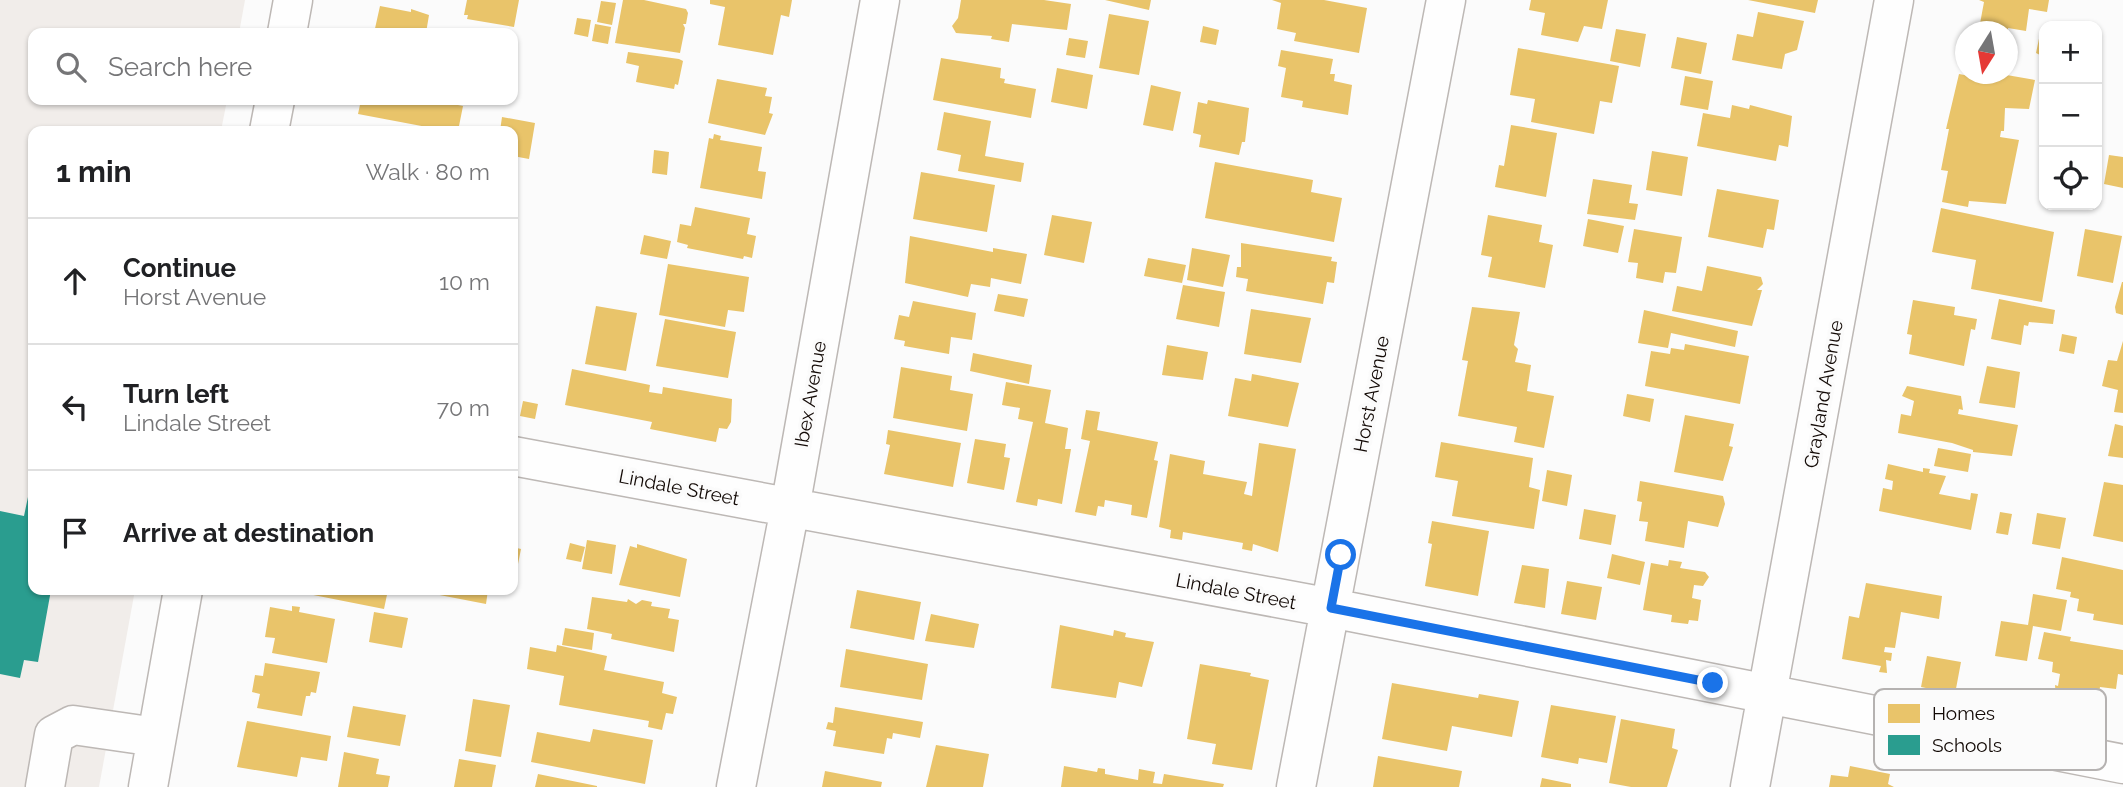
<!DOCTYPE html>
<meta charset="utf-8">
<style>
:root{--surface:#fff;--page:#f6f6f6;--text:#202124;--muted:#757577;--line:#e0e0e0}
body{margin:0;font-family:Raleway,sans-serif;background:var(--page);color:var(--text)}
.controls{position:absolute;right:21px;top:21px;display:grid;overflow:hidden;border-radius:14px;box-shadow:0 2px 5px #0004}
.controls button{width:63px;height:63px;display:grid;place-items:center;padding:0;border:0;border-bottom:2px solid var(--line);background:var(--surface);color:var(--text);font:35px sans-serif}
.compass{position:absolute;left:1955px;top:21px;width:63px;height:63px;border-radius:50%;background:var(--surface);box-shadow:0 2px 5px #0004;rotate:191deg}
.stop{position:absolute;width:21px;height:21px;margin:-16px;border:5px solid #1a73e8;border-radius:50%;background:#fff}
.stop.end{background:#1a73e8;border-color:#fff;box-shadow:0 2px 7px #0008}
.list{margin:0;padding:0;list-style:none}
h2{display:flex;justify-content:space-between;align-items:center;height:91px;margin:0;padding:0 28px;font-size:30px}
h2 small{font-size:23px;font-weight:400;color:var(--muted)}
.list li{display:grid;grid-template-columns:46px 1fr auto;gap:21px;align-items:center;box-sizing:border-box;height:126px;padding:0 28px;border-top:2px solid var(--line)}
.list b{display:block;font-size:26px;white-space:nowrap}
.list p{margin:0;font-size:23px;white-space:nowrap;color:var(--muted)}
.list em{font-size:23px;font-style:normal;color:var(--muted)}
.icon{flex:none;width:38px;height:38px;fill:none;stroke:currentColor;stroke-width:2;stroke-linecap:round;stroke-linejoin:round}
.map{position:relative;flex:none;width:2123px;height:787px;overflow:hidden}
.search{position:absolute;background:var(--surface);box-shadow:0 2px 5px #0004;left:28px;top:28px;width:490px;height:77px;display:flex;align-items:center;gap:18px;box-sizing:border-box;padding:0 24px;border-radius:14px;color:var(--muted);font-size:26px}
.panel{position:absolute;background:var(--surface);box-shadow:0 2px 5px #0004;left:28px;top:126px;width:490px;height:469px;border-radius:14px}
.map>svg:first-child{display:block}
.built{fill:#f1edea}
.homes{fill:#e9c46a}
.schools{fill:#2a9d8f}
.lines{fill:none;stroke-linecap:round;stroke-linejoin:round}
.minor-casing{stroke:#bdb8b5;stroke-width:41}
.minor{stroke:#fefefe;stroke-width:38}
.route{stroke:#1a73e8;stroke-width:9}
.labels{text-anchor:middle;stroke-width:7;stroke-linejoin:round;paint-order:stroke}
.street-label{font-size:19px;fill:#120905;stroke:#fbfbfb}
.key{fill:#fbfbfb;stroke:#b5b2b1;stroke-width:2}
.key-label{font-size:19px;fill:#120905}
</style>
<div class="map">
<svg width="2123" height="787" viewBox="0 0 2123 787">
<rect width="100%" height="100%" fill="#fbfbfb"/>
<path class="built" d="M0,0H245L239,33H33V100H227L221,131H33V590H135L99,787H0Z"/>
<path class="homes" d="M467,0H519L514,27L467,19L468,15H464Z
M623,0H644L686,9L688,13L686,24H683L685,28L680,53L615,43Z
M710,0H792L789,17L781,15L773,55L718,45L725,7L710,4Z
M961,0H1044L1071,4L1067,30L1012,24L1009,42L991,39L992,36L956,33L952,26L958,18Z
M1105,0H1151L1149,10Z
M1272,0H1324L1367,8L1359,53L1294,41L1296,33L1277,29L1281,3Z
M1531,0H1608L1602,29L1584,26L1578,42L1541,35L1545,13L1529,10Z
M1748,0H1818L1815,13Z
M1979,0H2049L2047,12L2029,9L2026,31L2008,28V32L1979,29L1984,2Z
M601,1L616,3L612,25L597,22Z
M380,6L411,12V9L429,15L426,33H374Z
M1758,12L1804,21L1797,50L1785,54L1782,69L1732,60L1737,34L1753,37Z
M1109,14L1149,21L1139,75L1099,68Z
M577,18L591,20L588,37L574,34Z
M595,24L611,27L608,44L592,41Z
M1203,26L1219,30L1216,45L1200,42Z
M1616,29L1646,34L1640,67L1610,61Z
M2041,29L2044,30V57L2036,53Z
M1677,37L1707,43L1701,74L1671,68Z
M1069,38L1088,41L1085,58L1066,55Z
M1518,48L1619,66L1612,103L1600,101L1594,134L1531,122L1535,99L1510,95Z
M1281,50L1333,59L1330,74H1335L1334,81L1352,85L1348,115L1302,107L1303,101L1281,97L1286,68L1278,66Z
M628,52L679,59L683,61L678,85L675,84L674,89L636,82L639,66L626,63Z
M941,58L1001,68L1000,78L1005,79L1004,83L1036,89L1031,118L933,100Z
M1057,68L1093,75L1087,109L1051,102Z
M1959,74L1980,78L1981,74H2001L2035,80L2029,109L2005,108L2004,131H2001L2000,137L2019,140L2006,204L1969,201L1968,207L1942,202L1948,171L1941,170L1949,129H1946Z
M1685,76L1713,81L1708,110L1680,105Z
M717,79L767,88L765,96L772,97L769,113L773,114L765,135L708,123Z
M1151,85L1181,92L1173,131L1143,125Z
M361,100H448V103L463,106L458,131H448L358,114Z
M1208,100L1249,108L1245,142H1242L1239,155L1199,147L1201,135L1193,133L1198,102L1207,104Z
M1732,105L1749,109L1750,105L1792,116L1788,147L1779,145L1776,161L1697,146L1703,113L1730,118Z
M944,112L991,121L985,156L1024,163L1021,182L958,171L961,155L937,150Z
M502,117L535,123L529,159L513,156V131H500Z
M1511,125L1557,133L1546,197L1495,187L1499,165L1504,166Z
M714,134L721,136L720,140L762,147L758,171L766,172L762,199L700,188L709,138L713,139Z
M654,150L669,152L667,175L652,173Z
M1652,151L1688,157L1682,196L1646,190Z
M2109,155L2123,157V188L2104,184Z
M1215,162L1313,180L1311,192L1342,198L1334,242L1205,218Z
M921,172L995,185L987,232L913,219Z
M1593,179L1632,185L1629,203L1638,204L1635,220L1587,214Z
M1717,189L1779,200L1774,230L1767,229L1763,248L1708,237Z
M695,207L750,218L747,234L756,236L752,258L744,256L743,259L687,248L688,245L677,242L680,224L691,226Z
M1941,208L2054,232L2042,302L1971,289L1976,260L1932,252Z
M1052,215L1092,222L1084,263L1044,255Z
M1488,215L1542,225L1539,242L1553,245L1545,288L1488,277L1492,257L1481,255Z
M1588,219L1624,226L1618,253L1583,246Z
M1634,229L1682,237L1676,273L1665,272L1663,283L1636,278L1638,263L1628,262Z
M2085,229L2122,236L2113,283L2077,276Z
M644,235L671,241L667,259L640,254Z
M910,236L993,252V248L1027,254L1021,284L991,278L990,287L971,284L968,297L905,283Z
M1241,243L1332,257L1331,261L1337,262L1334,283L1327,282L1323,304L1246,291L1248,279L1236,277L1237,267H1241Z
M1192,248L1230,255L1223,287L1187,280Z
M1148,258L1186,265L1182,283L1144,276Z
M668,264L749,277L744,312L728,310L725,327L659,315Z
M1707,266L1761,277L1763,284L1757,290H1762L1752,326L1672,311L1677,286L1702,291Z
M2122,282H2123V315L2116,313L2115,307Z
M1183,285L1225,292L1219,327L1176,319Z
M998,294L1028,299L1024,317L994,311Z
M1999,299L2055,310L2053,324L2029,322L2028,326L2024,325L2021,345L1991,339Z
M1913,300L1955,307L1954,315L1977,319L1975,330L1971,329L1964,366L1909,354L1912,335L1907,334Z
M913,301L976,313L972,340L951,337L949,354L904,346L905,341L894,339L899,315L909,317Z
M596,306L637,313L626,371L585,364Z
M1472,307L1520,312L1514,345L1518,349L1515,362L1531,365L1527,391L1554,396L1544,448L1514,442L1517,427L1458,416L1468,361L1462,360Z
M1251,309L1311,318L1301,363L1244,354Z
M1644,310L1738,331L1735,347L1671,333L1668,348L1638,343Z
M665,319L736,332L728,378L656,366Z
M2062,334L2077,337L2074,354L2059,351Z
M2123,341V413L2114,412L2118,390L2102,386L2108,360L2117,361Z
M1685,344L1749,356L1740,404L1645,386L1651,351L1670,354L1671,348L1684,350Z
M1167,345L1208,352L1203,380L1162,375Z
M973,353L1032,365L1029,384L970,371Z
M1987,366L2020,372L2015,408L1979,403Z
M901,367L952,376L950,390L973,394L967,431L893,418Z
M572,369L650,385L649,392L662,394L663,387L732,399L731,422L727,429L719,428L716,442L650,429L652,422L565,405Z
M1252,374L1299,383L1288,427L1228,416L1235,378L1251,381Z
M1006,382L1051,390L1045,423L1068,428L1065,449H1071L1062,504L1038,499L1037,506L1016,502L1033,422L1018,419L1020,408L1002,405Z
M1907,386L1961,396L1963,410L1959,409L1958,414L2018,425L2012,456L1973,452V450L1952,443L1898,433L1901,414L1911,416L1914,401L1902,396Z
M1627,394L1654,399L1650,422L1623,416Z
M523,401L538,404L535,419L520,416Z
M1086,410L1100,412L1097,430L1158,442L1154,460L1158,461L1147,518L1131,515L1132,505L1105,500L1104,507L1098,506L1096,516L1075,512L1090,441L1081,439Z
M1685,415L1734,424L1729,446L1733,447L1723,481L1674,472Z
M2115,424L2123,426V458L2108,456Z
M888,430L961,443L953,487L884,474L890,445L886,444Z
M975,439L1006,444L1004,457L1010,458L1004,490L967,483Z
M1441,442L1533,458L1529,487L1540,490L1534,529L1452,516L1458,481L1435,477Z
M1259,443L1296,449L1278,552L1253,544L1252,551L1242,549L1243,543L1183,532L1182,540L1170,538L1171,530L1159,527L1170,454L1205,461L1203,474L1247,482L1244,494L1252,496Z
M1938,448L1971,454L1968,472L1934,466Z
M1888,464L1923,472V468L1930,469L1929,473L1946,476L1939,494L1970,500L1971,493L1978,494L1971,530L1879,511L1883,488L1892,490L1893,481L1885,479Z
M1547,470L1572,475L1567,506L1542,501Z
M1640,481L1723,496L1725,504L1718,527L1688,521L1684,548L1645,541L1648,522L1639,521L1642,502L1637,501Z
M2104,482L2123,485V542L2093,536Z
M1584,509L1616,515L1611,545L1579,539Z
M2000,512L2012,514L2008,535L1996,533Z
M2037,513L2066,518L2060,549L2032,544Z
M1432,521L1489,531L1478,596L1425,586L1432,544L1428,543Z
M587,540L616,545L612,574L582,569Z
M570,543L585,547L581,562L566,559Z
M637,544L687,559L680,597L619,585L630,546L637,548Z
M513,547L521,549L517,569L513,568Z
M1612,554L1645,562L1640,585L1607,578Z
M2062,557L2123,570V625L2093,620L2094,614L2077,611L2079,599L2070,597L2071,592L2056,589Z
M1669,560L1682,562L1680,568L1705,572L1709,577L1703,586L1694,585L1692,598L1701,600L1698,621L1689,620L1688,624L1671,622L1672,615L1643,610L1651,563L1668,566Z
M1522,565L1549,569L1545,608L1514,603Z
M1567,581L1602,587L1596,620L1561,614Z
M1866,583L1942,596L1939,619L1901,612L1895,648L1885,647L1884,652L1892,653L1891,661L1886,660L1887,673L1879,672L1881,666L1842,659L1849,616L1859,618Z
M288,590H388L384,609Z
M425,590H488L486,604L424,592Z
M857,590L921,602L914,640L850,628Z
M2033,594L2067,600L2061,631L2033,626L2027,661L1995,656L2001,621L2028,625Z
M592,597L627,602L628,599L636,604L642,600L652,602L651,606L670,609L668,618L679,620L674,652L611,639L612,634L587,629Z
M292,606L300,607L299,612L335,619L327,663L272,653L275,638L265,637L270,607L292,611Z
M374,612L408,618L402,648L369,642Z
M931,614L979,624L974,648L925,641Z
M1060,625L1113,636L1114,630L1126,633L1125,637L1154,642L1142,687L1119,682L1116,698L1051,688Z
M565,628L594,633L592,650L562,645Z
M2044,632L2071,637L2070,641L2123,650V675L2118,674L2116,689L2100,687L2096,708L2058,701L2056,712L2042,710L2045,697L2056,699L2055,685L2058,686L2060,674L2052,672L2053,662L2038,659Z
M557,645L607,656L604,670L664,682L662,693L677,697L673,714L666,713L662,730L648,727L649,721L559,705L564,676L527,669L530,647L556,652Z
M846,649L928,664L922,700L840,687Z
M1927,656L1961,662L1955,694L1921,687Z
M265,663L320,672L316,693L311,692L310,696H306L302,716L257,708L260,694L252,692L255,675L263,676Z
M1200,664L1251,673L1250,676L1269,680L1252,770L1212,764L1216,744L1187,739Z
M1392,683L1478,698L1479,694L1519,701L1512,737L1452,726L1447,751L1382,739Z
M473,699L510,705L501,757L465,751Z
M1551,705L1616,716L1607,763L1579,758L1578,764L1541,757Z
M353,706L406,715L400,746L347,737Z
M835,707L923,722L920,738L893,733L892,739L887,738L884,754L833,746L836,731L826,729L828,722L833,723Z
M1621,719L1675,729L1672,748L1678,750L1667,787H1631L1609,783Z
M247,721L331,736L327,761L301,757L297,777L237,767Z
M593,729L653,740L645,784L531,762L537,732L590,742Z
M936,745L989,754L983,787H926Z
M344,752L379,759L376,774L390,776L388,787H338Z
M1378,756L1462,771L1459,787H1373Z
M459,759L496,765L492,787H454Z
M1064,766L1097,772L1098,768L1105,769V774L1138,780L1139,769L1155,772L1153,783L1162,784L1164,774L1224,784L1223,787H1061Z
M1850,766L1890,774L1888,784L1894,787H1829L1831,775L1848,777Z
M825,771L882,782L881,787H822Z
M538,774L597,786V787H535Z
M1542,778L1571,784V787H1540Z"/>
<path class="schools" d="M28,497L33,498V590H51L38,662L24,660L20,678L0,674V511L24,516Z"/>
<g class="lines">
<defs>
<path id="minor" d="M287,33L293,0
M269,131L275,100
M513,456L1331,608L2123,764
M45,787L54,735L73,725L156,737
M148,787L183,590
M736,787L790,508L880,0
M1296,787L1446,0
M1750,787L1894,0"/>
</defs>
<use href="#minor" class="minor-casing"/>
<use href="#minor" class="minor"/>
</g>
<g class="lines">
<path class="route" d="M1341,555L1331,608L1713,683"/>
</g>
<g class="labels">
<g class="street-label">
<text transform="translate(810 394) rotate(-80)" y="7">Ibex Avenue</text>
<text transform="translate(1371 394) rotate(-79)" y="7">Horst Avenue</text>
<text transform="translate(1823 394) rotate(-80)" y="7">Grayland Avenue</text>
<text transform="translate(679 487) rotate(11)" y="7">Lindale Street</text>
<text transform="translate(1236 591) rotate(11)" y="7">Lindale Street</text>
</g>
</g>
<rect x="1874" y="689" width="232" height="81" rx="10" class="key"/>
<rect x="1888" y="704" width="32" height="19" fill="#e9c46a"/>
<rect x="1888" y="735" width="32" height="20" fill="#2a9d8f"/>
<g class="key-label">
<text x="1932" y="720">Homes</text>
<text x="1932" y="752">Schools</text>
</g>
</svg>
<div class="controls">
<button>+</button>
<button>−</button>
<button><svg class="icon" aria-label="locate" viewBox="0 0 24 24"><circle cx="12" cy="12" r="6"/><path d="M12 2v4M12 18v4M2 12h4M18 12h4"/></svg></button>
</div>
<svg class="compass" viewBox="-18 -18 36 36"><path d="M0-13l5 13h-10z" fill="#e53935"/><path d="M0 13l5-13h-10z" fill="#757577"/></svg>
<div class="stop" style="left:1341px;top:555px"></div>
<div class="stop end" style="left:1713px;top:683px"></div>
<div class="search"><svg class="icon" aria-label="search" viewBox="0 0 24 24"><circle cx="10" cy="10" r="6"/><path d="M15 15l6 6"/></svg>Search here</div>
<section class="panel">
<h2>1 min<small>Walk · 80 m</small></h2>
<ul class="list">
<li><svg class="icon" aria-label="ahead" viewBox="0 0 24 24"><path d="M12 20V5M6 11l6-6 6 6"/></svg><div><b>Continue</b><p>Horst Avenue</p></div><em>10 m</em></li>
<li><svg class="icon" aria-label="left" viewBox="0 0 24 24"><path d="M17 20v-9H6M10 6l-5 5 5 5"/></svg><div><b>Turn left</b><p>Lindale Street</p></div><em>70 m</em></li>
<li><svg class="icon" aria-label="arrive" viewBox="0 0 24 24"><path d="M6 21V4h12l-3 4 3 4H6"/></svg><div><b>Arrive at destination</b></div></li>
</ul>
</section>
</div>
